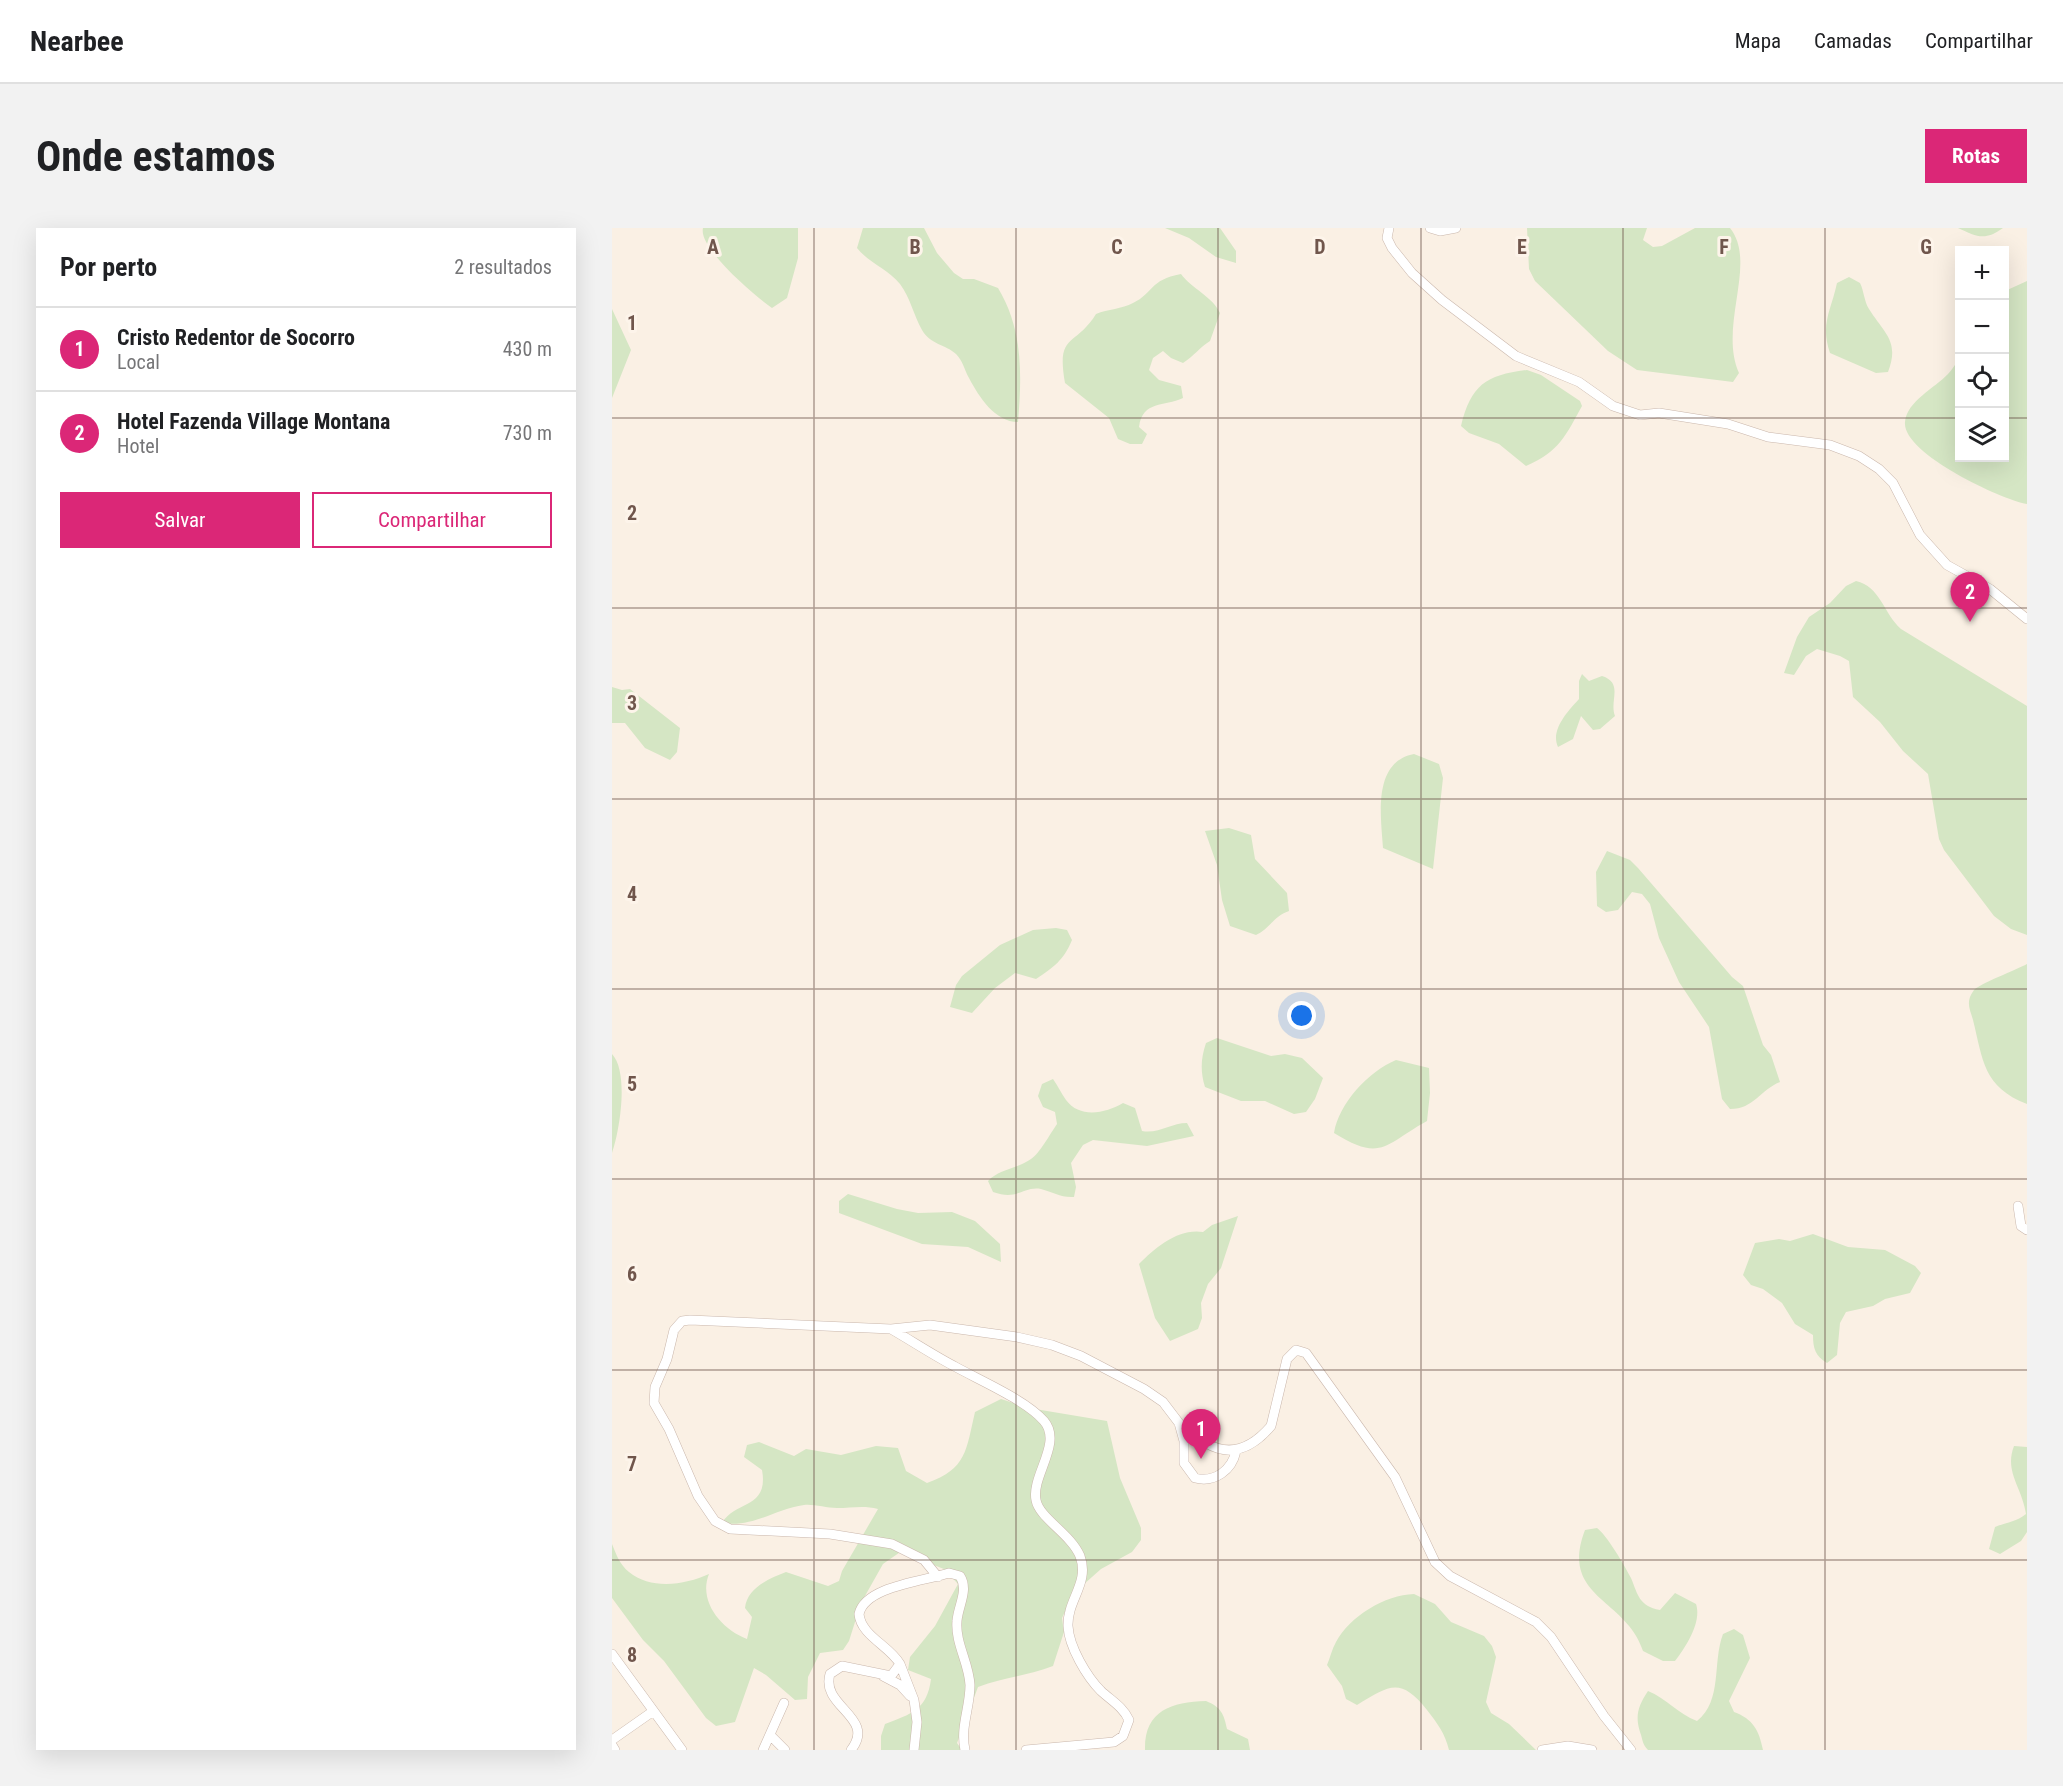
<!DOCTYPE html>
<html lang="pt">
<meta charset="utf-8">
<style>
:root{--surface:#fff;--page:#f2f2f2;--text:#202124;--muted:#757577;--line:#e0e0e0;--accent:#db2777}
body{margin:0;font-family:"Roboto Condensed",sans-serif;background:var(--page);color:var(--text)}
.controls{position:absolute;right:18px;top:18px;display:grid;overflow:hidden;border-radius:0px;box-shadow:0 6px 24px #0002}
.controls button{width:54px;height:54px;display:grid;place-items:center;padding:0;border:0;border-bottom:2px solid var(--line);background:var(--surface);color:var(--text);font:30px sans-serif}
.you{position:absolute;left:690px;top:788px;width:21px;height:21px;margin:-15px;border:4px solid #fff;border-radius:50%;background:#1a73e8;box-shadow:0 0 0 9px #1a73e833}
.badge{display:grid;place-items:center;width:39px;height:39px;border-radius:50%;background:var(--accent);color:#fff;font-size:20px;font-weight:700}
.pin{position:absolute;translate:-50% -50px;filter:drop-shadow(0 2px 3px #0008)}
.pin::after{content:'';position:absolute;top:32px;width:21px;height:18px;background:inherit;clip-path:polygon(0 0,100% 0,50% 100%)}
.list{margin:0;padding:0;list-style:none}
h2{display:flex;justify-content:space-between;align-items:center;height:78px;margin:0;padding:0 24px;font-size:26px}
h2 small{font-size:20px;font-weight:400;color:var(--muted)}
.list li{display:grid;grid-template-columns:39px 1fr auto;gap:18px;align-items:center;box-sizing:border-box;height:84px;padding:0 24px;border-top:2px solid var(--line)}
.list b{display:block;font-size:22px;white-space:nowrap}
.list p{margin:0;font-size:20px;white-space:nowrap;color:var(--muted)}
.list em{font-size:20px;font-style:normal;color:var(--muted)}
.actions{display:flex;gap:12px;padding:18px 24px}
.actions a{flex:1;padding:14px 0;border:2px solid var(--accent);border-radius:0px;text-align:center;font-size:21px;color:var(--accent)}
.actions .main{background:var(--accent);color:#fff}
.icon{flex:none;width:33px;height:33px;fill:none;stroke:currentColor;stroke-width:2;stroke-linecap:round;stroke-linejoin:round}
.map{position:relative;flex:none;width:1415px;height:1522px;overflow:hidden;border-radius:0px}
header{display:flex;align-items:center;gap:36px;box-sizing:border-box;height:84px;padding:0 30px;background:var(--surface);border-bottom:2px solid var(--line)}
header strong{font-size:28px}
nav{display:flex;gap:33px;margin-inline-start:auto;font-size:21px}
.intro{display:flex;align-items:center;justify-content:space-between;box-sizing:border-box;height:144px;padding:0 36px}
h1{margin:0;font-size:42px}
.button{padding:15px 27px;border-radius:0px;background:var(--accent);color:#fff;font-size:21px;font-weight:700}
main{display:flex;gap:36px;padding:0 36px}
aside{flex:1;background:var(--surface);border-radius:0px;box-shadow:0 6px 24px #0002}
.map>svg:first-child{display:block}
.green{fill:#d5e6c4}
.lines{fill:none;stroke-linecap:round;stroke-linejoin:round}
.minor-casing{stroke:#cab7ac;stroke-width:10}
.minor{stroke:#fff;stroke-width:9}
.grid{fill:none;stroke:#70564c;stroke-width:1.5;stroke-opacity:0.55}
.grid-label{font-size:20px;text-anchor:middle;font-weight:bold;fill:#70564c;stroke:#fdf4ea;stroke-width:6;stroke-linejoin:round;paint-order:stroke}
</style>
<header>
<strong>Nearbee</strong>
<nav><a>Mapa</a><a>Camadas</a><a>Compartilhar</a></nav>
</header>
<div class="intro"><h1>Onde estamos</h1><a class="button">Rotas</a></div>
<main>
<aside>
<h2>Por perto<small>2 resultados</small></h2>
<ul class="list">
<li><span class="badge">1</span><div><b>Cristo Redentor de Socorro</b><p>Local</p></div><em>430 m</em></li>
<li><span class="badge">2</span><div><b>Hotel Fazenda Village Montana</b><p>Hotel</p></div><em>730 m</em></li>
</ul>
<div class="actions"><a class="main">Salvar</a><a>Compartilhar</a></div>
</aside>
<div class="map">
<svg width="1415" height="1522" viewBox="0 0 1415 1522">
<rect width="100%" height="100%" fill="#faf0e4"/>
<path class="green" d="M91,0H186V30L175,70L160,80C143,68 86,20 91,0Z
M251,0H312L325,25L342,45L351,51H362L386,60C411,101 410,147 406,194C383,194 367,169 357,150C352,141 351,133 344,126C333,116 319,117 310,102C302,88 298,69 288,56C276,41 257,35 245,20Z
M553,0H608L624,23V35L604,29L577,10Z
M915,0H1035L1031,12L1041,19L1050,18L1083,0H1118C1146,35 1106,98 1127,145L1121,154L1025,142L996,123L923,53L917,41Z
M1346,0H1391C1373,13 1365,9 1346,0Z
M569,46C580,61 600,68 608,85L598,113C588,119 582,128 571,135L559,130L551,123L541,130L537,142L547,152L569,158L571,170C552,179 531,172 527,199L535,206L530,216H518L506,211L497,190L453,155C444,104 463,120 484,86C496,81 510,81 521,75C542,65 537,52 569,46Z
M1237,49L1248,55C1252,63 1252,73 1257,81C1272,105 1288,113 1276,144L1264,145L1218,125C1208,96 1219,83 1225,55Z
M1415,53V276C1388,271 1290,225 1293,194C1295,173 1323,160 1336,146C1340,142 1343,136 1347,132L1348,230H1392L1393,63Z
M0,81L19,122L0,170Z
M915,142L929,147L968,173L970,178C954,207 947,224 914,238L887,216L857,205L849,198C859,157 874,147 915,142Z
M1244,353C1268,358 1272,386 1289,401L1415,478V707L1399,701L1382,688L1332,622L1327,611L1316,546L1291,523L1268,494L1241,469L1237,433L1228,428L1205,421L1194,428L1182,447L1172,445L1185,409L1197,389L1218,375L1234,358Z
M970,446L977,453L990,448C1012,455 997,473 1003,488L988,501L981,502L969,488L961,511L946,519C938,502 956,483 967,471V453Z
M0,459L10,462L18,461L68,500L65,524L58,532L33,520L13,495H0Z
M802,526L827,536L831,550L821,641L771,620C769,589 760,534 802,526Z
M617,600L639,607L643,631L675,665L677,683C662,688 657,701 644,707L618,698L610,672L605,637L593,603Z
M995,623L1018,632L1026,640L1120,749L1131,758L1151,817L1159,827L1168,854C1148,862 1142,881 1118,881L1110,871L1097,799L1067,754L1047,710L1038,676L1030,666L1020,664L1006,682L994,684L985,678L984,644Z
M444,700L455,702L460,712C452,732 441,740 424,751L403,745L383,760L360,785L338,779L344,757L350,748L388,717L421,702Z
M1415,736V876C1371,859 1371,832 1361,792C1358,781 1353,774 1362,762C1367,756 1404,742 1415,736Z
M605,810L659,828L673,826L690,830L711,850L703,871L694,884L682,886L653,873H629L593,859C588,843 589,830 594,815Z
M0,826C17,844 8,902 0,925Z
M784,832L817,840L818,865L815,893C773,916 770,935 722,905C727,875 756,844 784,832Z
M441,851C446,858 449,865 454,872C468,891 494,885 511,875L523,880L530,903C547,906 559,895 575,895L582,908L535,918L481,912L471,917L459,935L464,959L462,969C449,970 441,964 429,961C411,958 406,973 381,964L376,953C387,941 405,941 419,931C428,925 438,906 445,896L443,884L431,879L426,868L430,856Z
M236,966L285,981L306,985L340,984L363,993L388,1016L389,1034L356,1019L310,1016L227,985V973Z
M626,988L609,1040L596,1056L589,1075L590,1090L586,1101L558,1113L543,1090L527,1036C543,1020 566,1000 591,1004L600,997Z
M1201,1006L1236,1019L1273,1022L1303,1038L1309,1045L1298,1065L1273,1071L1261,1078L1234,1084L1228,1095L1225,1127L1215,1135C1203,1128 1201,1120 1201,1107L1183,1096L1170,1075L1151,1061L1139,1057L1131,1047L1143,1015L1167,1011L1178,1013Z
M389,1171L417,1180L495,1193L508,1250L529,1300V1312L520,1324L489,1341L462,1365L450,1390L452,1404L441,1438C416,1448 391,1449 366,1459L345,1515L350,1522H269V1508L273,1496C299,1486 315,1482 319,1451L296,1442L298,1429L323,1398L346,1356L332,1341L306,1331L294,1320L271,1336L249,1375L237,1413L231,1422L208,1425L196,1449L195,1471L183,1472L154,1447L142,1440L123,1494L104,1498L94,1490L52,1433L31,1412L0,1370V1316C4,1326 8,1337 17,1344C39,1362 73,1357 97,1346C86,1373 109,1401 135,1411L140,1389L133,1380C135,1360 156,1351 174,1344L216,1358L227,1353L230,1343L266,1281C252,1277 239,1280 225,1280C214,1280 202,1276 192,1277C163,1281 141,1300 110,1295C124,1272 157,1281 150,1242L132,1229L135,1217L147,1214L182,1228L194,1221L229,1227L264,1218L286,1220L294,1243L315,1255C355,1241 354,1222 363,1184Z
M1402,1218L1415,1219V1304L1409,1313L1388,1326L1377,1321L1383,1299C1395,1294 1404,1294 1414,1286C1410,1259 1392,1244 1402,1218Z
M985,1300C994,1306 1013,1338 1019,1350C1026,1367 1027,1378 1048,1382L1063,1365L1084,1376C1090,1394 1074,1419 1063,1433H1051L1031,1423C1014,1370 947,1370 973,1302Z
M802,1366L823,1376L839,1394L872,1408L880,1418L884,1429L874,1474L879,1485L897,1496L924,1522H837C833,1505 825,1495 815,1482C788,1448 777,1458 745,1477L734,1471L730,1458L715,1437C718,1430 720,1421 724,1414C738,1388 773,1367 802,1366Z
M1122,1401L1131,1407L1138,1430L1117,1473L1122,1484C1141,1491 1147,1502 1151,1522H1036C1030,1516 1031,1512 1028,1504C1023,1488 1026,1478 1036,1463C1054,1470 1066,1486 1085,1493C1111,1472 1100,1435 1111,1406Z
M594,1473C609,1479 612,1486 615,1501L636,1511L638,1522H533C532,1483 559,1474 594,1473Z"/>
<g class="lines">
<defs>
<path id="minor" d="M777,0L775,10L780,20L800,45L830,72L904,128L967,154L1001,178L1028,187L1047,185L1116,196L1156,209L1218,217L1247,228L1267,241L1281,255L1308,307L1335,337L1378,361L1415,391
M818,0L828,3L844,0
M1406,978L1409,998L1415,1002
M279,1101C300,1113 321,1127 342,1138C367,1152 414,1172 432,1193C451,1215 419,1248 424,1272C427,1290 459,1306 468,1328C478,1355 455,1372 456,1398C457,1419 475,1449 489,1463C500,1473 511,1479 517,1492L511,1508L502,1514L414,1522
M594,1215C619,1230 641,1219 659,1198L675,1131L684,1122L694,1125L783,1249L823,1334L838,1348L924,1394L939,1409L992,1488L1019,1522
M326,1349L312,1332L280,1316L218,1306L118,1301L103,1293L86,1268L57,1201L42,1175L43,1159L55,1131L62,1102L70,1093L78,1092L279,1101L318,1097L405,1109L440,1117L469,1128L532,1161L551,1174L567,1195L572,1213V1235L583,1250C603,1255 620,1242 624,1223
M0,1426L70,1522
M288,1436L302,1472L305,1494L302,1522
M271,1448L288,1457L298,1468
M158,1507L173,1522
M0,1512L40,1484
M0,1517L3,1522
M151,1522L172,1475
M239,1522C265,1489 208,1479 218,1446L230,1438L279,1448L288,1436C278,1418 249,1408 247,1386C253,1358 313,1353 337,1345L348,1348C357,1362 346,1378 345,1393C343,1415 357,1435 358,1457C358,1480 348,1499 353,1522
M930,1522L956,1518L980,1522"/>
</defs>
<use href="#minor" class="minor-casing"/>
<use href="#minor" class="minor"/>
</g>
<path class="grid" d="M202,0V1522M404,0V1522M606,0V1522M809,0V1522M1011,0V1522M1213,0V1522M0,190H1348M1392,190H1415M0,380H1415M0,571H1415M0,761H1415M0,951H1415M0,1142H1415M0,1332H1415"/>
<g class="grid-label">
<text x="101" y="26">A</text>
<text x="303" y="26">B</text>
<text x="505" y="26">C</text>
<text x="708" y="26">D</text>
<text x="910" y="26">E</text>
<text x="1112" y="26">F</text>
<text x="1314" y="26">G</text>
<text x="20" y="102">1</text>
<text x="20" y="292">2</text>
<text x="20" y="482">3</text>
<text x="20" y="673">4</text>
<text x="20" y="863">5</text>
<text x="20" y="1053">6</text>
<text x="20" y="1243">7</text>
<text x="20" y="1434">8</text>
</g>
</svg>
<div class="controls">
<button>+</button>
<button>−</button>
<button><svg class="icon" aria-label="locate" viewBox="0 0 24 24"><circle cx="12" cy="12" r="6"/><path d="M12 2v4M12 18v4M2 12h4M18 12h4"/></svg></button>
<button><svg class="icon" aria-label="layers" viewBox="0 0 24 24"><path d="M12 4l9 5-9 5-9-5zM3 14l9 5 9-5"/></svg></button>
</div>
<div class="you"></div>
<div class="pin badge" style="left:589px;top:1231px">1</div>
<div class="pin badge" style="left:1358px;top:394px">2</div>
</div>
</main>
